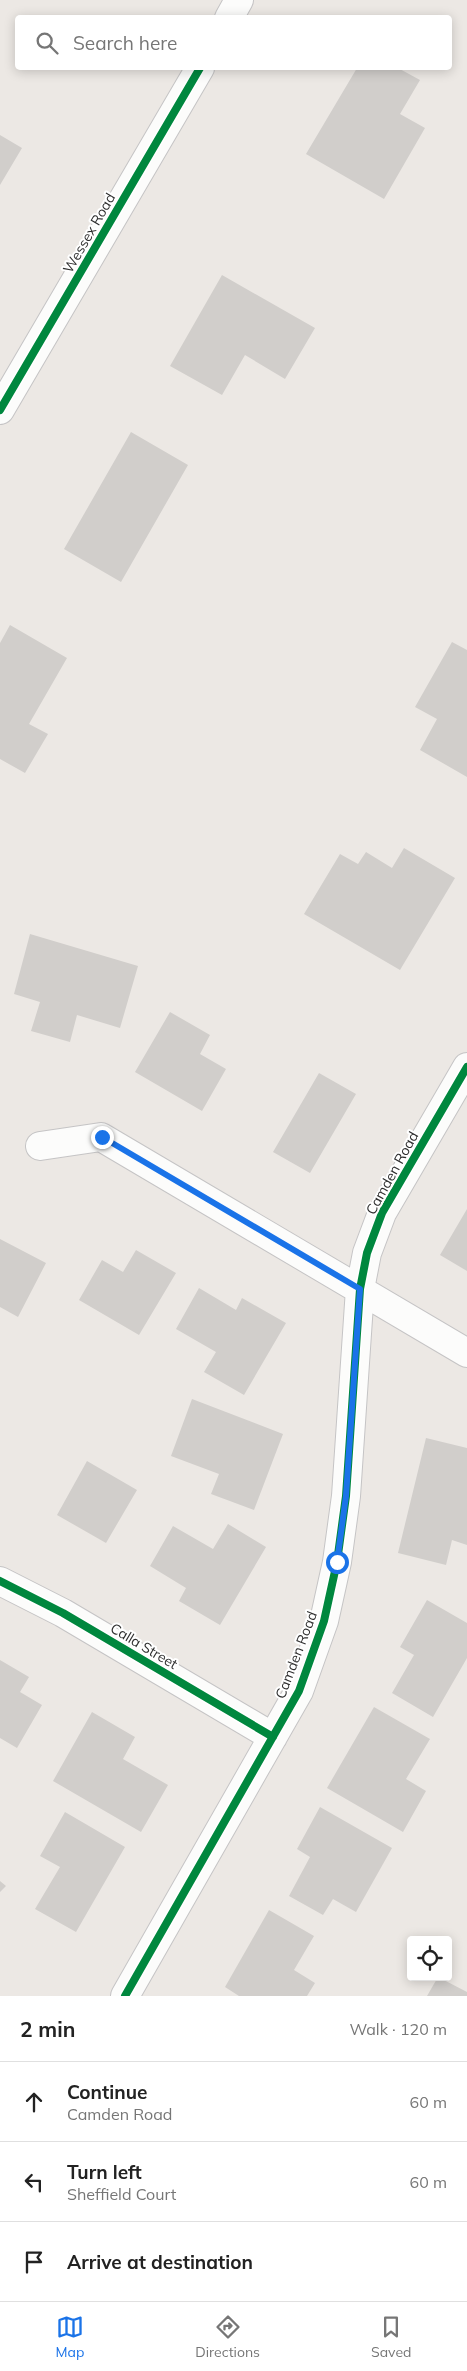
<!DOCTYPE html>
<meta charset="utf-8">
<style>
:root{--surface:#fff;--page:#f6f6f6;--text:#222;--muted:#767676;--line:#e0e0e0;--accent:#1a73e8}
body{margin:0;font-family:Mulish,sans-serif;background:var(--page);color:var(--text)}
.controls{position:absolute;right:15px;bottom:15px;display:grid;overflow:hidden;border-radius:5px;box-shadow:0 2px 12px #0003}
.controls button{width:45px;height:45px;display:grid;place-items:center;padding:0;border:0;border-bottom:1px solid var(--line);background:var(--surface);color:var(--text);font:25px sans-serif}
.stop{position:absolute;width:15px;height:15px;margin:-11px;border:4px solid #1a73e8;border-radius:50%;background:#fff}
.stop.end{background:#1a73e8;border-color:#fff;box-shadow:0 1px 5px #0008}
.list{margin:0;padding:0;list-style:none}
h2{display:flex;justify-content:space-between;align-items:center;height:65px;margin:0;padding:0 20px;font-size:21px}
h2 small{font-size:16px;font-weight:400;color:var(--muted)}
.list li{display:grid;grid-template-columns:32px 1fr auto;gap:15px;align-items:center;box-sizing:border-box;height:80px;padding:0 20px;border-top:1px solid var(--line)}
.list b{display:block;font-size:19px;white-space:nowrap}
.list p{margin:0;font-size:16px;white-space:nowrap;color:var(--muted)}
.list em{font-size:16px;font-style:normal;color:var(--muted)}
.icon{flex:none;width:28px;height:28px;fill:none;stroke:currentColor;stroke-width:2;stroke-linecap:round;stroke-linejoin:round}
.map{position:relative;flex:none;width:467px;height:1996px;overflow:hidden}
.search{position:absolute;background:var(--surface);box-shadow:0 2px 12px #0003;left:15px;right:15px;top:15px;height:55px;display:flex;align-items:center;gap:12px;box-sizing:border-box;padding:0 18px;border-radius:5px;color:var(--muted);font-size:19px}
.sheet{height:305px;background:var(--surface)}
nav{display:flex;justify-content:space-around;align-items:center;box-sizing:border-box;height:70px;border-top:1px solid var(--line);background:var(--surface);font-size:14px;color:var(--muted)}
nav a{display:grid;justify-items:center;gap:2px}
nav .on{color:var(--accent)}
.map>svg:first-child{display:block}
.building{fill:#d1cecb}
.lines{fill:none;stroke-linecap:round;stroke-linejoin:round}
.minor-casing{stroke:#c5c4c5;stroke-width:30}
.minor{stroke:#fcfcfb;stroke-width:28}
.cycleway-casing{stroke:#fff;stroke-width:11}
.cycleway{stroke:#00873e;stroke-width:8}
.route{stroke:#1a73e8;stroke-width:6}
.labels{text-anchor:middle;stroke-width:4;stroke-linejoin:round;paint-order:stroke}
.street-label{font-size:14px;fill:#2e2e2e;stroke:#fff}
</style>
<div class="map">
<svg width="467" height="1996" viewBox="0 0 467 1996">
<rect width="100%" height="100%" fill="#ece8e4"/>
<path class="building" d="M357,68H398L420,80L400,114L425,128L384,199L306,154Z
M0,135L22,148L0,185Z
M222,275L315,328L285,379L245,355L222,395L170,366Z
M131,432L188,465L121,582L64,549Z
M10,625L67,658L29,724L48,734L25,773L0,759V643Z
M452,642L467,650V777L420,750L437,719L415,707Z
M404,848L455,878L400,970L304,914L340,854L358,864L366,852L392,868Z
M30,934L138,966L120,1028L77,1015L70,1042L31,1031L40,1002L14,994Z
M170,1012L210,1035L200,1054L226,1069L202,1111L135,1072Z
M319,1073L356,1094L310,1173L273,1152Z
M467,1209V1271L440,1255Z
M0,1239L46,1263L18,1317L0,1307Z
M136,1250L176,1273L139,1335L79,1300L102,1260L123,1272Z
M199,1288L236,1310L242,1298L286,1323L244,1395L204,1372L216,1352L176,1329Z
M192,1399L283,1434L254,1510L211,1494L219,1474L171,1456Z
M426,1438L467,1448V1545L452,1540L446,1565L398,1553Z
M87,1461L137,1490L106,1543L57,1515Z
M228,1524L266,1547L220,1625L179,1601L186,1588L150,1566L173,1526L213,1549Z
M427,1600L467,1623V1658L433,1717L392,1693L414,1655L400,1647Z
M0,1660L29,1677L20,1692L42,1705L17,1748L0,1738Z
M374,1707L430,1739L406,1779L426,1791L403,1832L327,1788Z
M92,1712L135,1737L123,1759L168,1785L141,1832L53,1781Z
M320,1807L392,1848L356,1912L333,1899L323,1915L289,1896L310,1857L297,1849Z
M65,1812L125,1847L76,1932L35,1909L60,1867L40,1856Z
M0,1881L6,1886L0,1892Z
M269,1910L314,1936L294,1970L315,1983L307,1996H239L225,1987Z
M438,1977L467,1992V1996H427Z"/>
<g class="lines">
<defs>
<path id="minor" d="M229,18L239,0
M0,410L200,68
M40,1146L101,1137L467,1353
M0,1581L63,1613L273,1737
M125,1996L299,1691L324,1621L337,1562L346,1496L360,1289L367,1253L382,1213L467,1067"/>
</defs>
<use href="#minor" class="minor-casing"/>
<use href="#minor" class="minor"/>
<defs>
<path id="cycleway" d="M0,410L200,68
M0,1581L63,1613L273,1737
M125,1996L299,1691L324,1621L337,1562L346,1496L360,1289L367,1253L382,1213L467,1067"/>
</defs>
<use href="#cycleway" class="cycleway-casing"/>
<use href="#cycleway" class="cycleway"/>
</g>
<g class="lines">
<path class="route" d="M102,1137L360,1289L346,1496L337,1562"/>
</g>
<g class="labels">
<g class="street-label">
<text transform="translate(89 233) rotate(-60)" y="5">Wessex Road</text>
<text transform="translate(392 1173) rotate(-61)" y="5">Camden Road</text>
<text transform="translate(144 1646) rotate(31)" y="5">Calla Street</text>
<text transform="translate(296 1655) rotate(-69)" y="5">Camden Road</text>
</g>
</g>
</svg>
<div class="controls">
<button><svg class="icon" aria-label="locate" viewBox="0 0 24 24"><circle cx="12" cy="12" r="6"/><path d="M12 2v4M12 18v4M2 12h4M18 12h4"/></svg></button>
</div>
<div class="stop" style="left:337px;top:1562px"></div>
<div class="stop end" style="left:102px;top:1137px"></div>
<div class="search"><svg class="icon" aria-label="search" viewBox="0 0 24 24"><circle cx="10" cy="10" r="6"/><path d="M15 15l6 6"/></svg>Search here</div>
</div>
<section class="sheet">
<h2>2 min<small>Walk · 120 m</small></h2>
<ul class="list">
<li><svg class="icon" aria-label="ahead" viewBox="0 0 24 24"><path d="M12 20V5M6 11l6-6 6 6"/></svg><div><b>Continue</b><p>Camden Road</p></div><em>60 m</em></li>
<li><svg class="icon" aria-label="left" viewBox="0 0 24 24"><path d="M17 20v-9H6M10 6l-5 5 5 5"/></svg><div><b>Turn left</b><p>Sheffield Court</p></div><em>60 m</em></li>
<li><svg class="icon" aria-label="arrive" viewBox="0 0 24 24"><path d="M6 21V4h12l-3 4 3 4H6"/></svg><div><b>Arrive at destination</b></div></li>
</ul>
</section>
<nav>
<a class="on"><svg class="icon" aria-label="map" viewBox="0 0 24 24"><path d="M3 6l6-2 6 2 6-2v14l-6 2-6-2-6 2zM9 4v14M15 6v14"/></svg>Map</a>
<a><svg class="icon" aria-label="directions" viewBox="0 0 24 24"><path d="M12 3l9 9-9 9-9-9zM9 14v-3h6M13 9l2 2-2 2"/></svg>Directions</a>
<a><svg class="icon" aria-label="saved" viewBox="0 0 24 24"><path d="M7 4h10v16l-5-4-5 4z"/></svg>Saved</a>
</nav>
